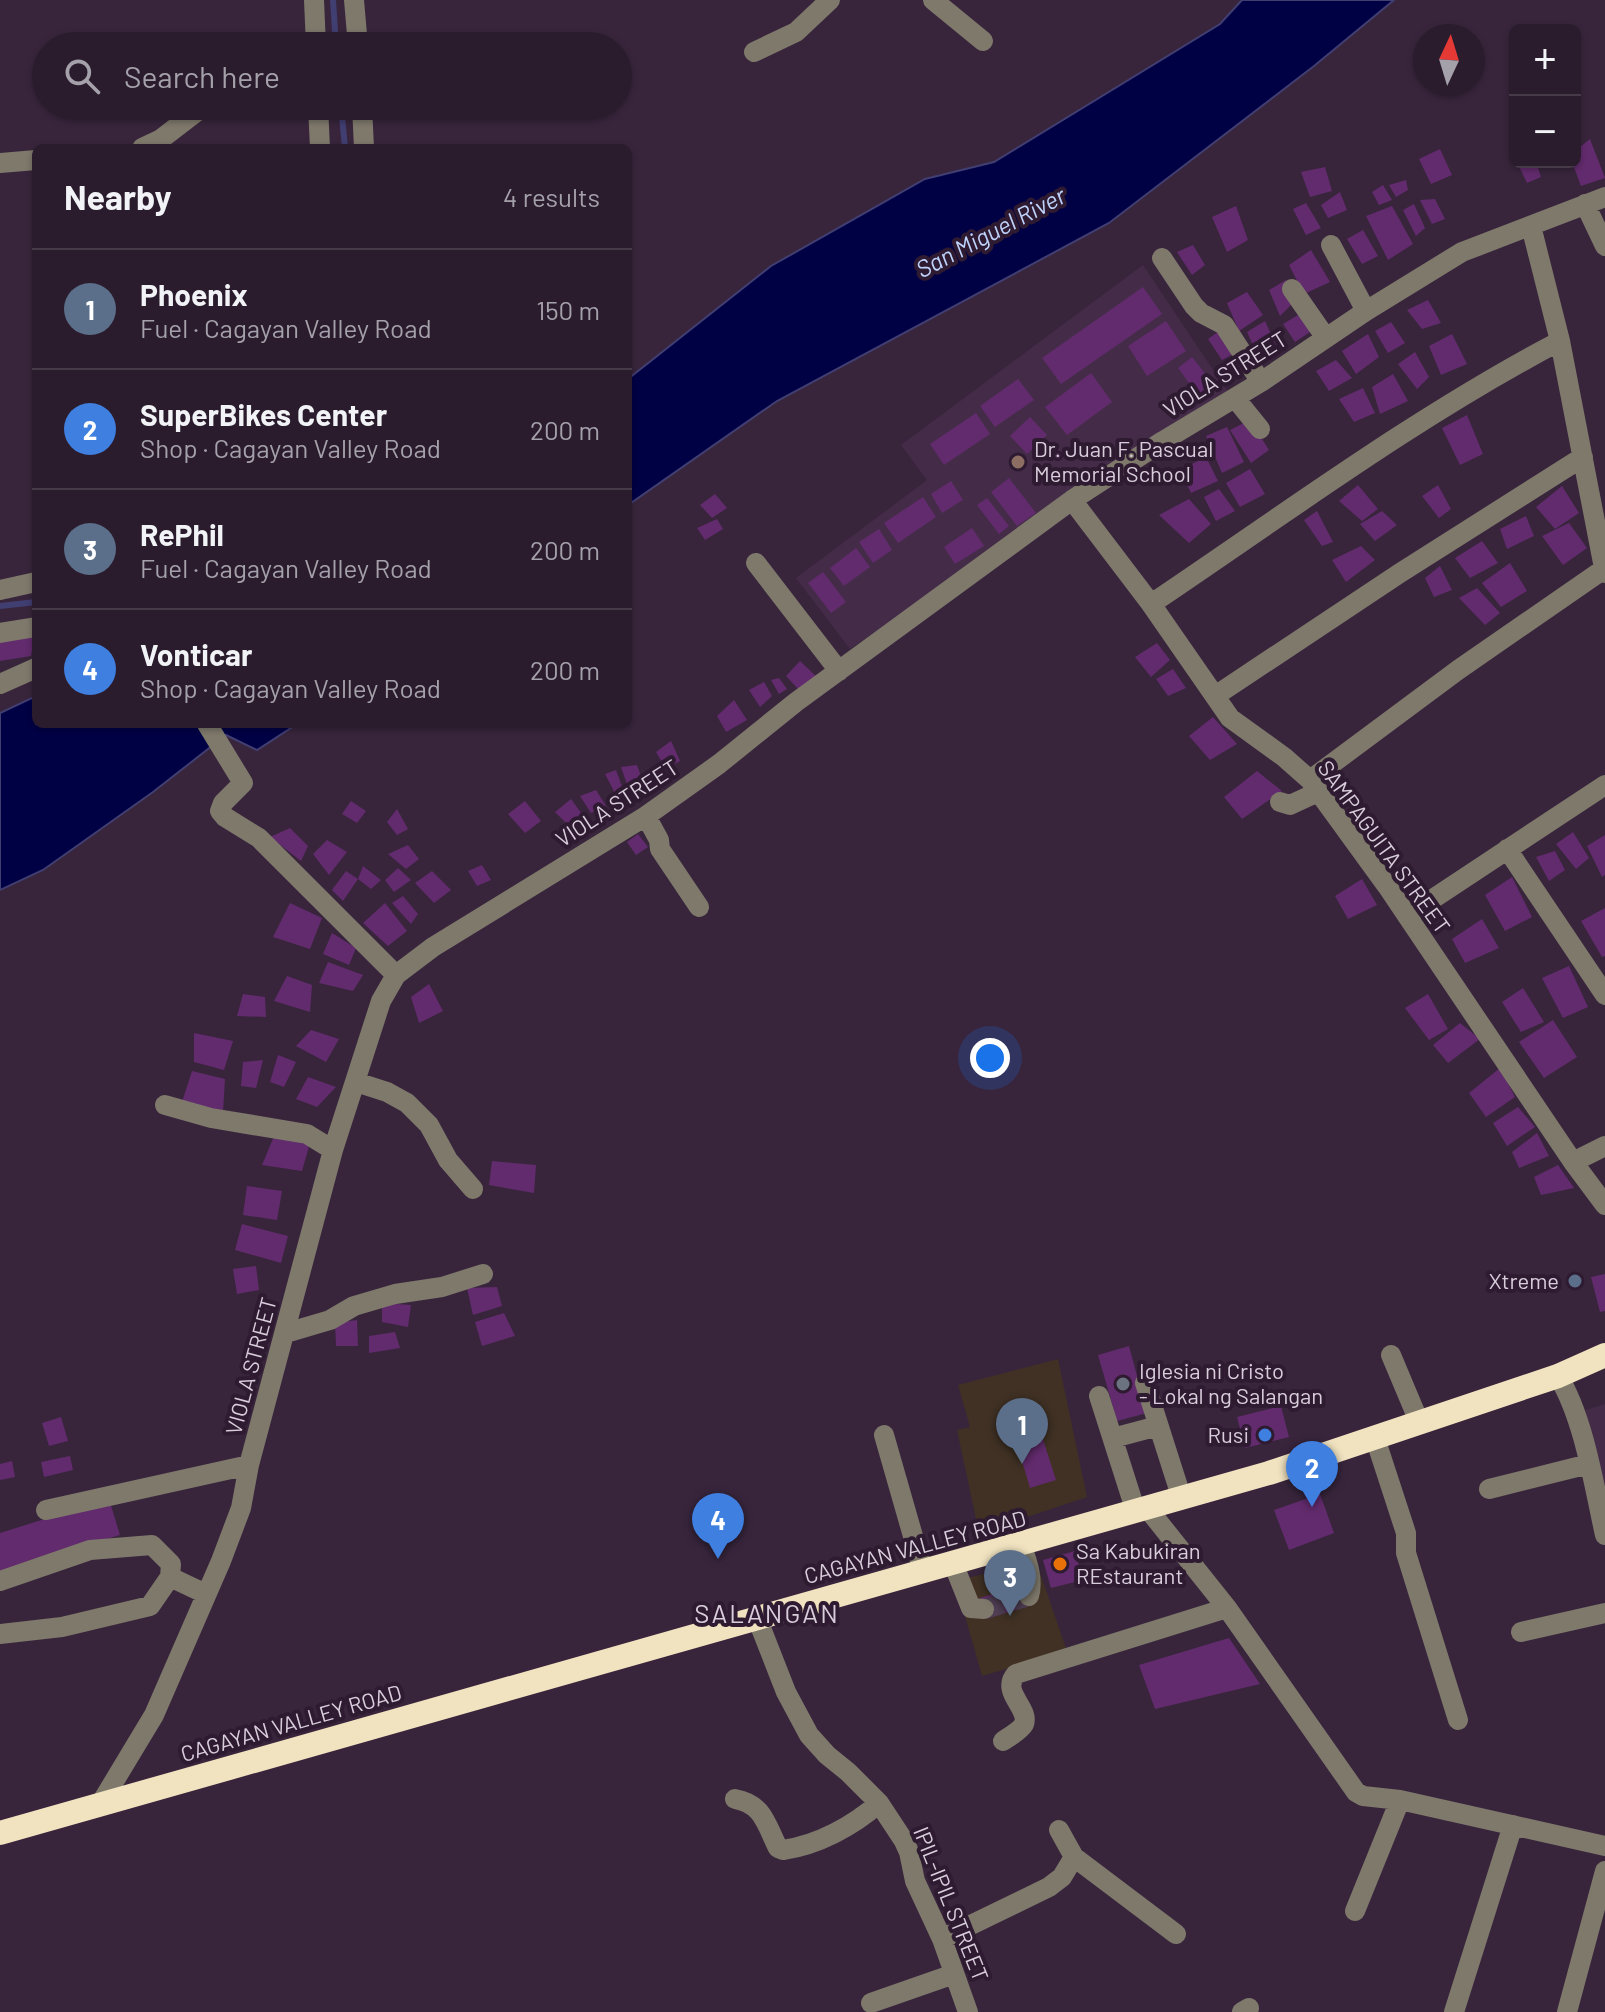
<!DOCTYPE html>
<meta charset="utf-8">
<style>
:root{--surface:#2a1c2d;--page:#322535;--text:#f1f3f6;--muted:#a5a1aa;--line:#463a49;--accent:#eda83b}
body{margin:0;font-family:Barlow,sans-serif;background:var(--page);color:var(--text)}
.controls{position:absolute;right:24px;top:24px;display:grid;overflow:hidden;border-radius:12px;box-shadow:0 2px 6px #0004}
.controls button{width:72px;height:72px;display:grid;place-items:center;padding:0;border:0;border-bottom:2px solid var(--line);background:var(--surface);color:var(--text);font:40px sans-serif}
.compass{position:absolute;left:1413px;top:24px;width:72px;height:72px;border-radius:50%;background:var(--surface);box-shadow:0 2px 6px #0004;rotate:4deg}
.you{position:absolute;left:990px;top:1058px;width:28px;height:28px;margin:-20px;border:6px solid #fff;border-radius:50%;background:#1a73e8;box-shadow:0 0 0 12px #1a73e833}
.badge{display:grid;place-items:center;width:52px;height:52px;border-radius:50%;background:var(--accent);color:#fff;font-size:26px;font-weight:700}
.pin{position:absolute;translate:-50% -66px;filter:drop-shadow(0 2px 4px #0008)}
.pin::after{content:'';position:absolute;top:42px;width:28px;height:24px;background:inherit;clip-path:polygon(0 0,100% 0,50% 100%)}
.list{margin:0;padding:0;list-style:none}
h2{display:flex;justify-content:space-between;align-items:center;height:104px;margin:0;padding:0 32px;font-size:34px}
h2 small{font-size:26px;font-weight:400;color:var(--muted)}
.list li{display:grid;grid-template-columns:52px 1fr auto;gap:24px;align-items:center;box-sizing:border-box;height:120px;padding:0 32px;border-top:2px solid var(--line)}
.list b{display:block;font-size:30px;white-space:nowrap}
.list p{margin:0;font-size:26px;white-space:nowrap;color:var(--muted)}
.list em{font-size:26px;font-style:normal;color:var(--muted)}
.icon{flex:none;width:44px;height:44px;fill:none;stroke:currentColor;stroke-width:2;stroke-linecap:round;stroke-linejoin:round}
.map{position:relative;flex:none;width:1605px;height:2012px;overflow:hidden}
.search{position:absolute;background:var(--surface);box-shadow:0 2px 6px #0004;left:32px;top:32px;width:600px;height:88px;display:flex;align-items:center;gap:20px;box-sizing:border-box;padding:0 28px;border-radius:44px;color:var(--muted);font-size:30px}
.panel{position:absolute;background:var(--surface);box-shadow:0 2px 6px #0004;left:32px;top:144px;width:600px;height:584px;border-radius:12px}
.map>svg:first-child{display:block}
.commercial{fill:#403124}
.built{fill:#442c49}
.water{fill:#000145;stroke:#413e72;stroke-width:2}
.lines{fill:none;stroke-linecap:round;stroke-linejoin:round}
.stream{stroke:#413e72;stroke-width:6}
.building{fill:#622b6d}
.minor-tunnel{stroke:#503e54;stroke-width:20;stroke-dasharray:20 10;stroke-linecap:butt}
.minor{stroke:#7e796b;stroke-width:20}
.highway{stroke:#f1e3c0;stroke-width:24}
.education-dot{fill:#8d6e63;stroke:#2e1b31;stroke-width:3}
.service-dot{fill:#5c6f8a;stroke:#2e1b31;stroke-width:3}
.worship-dot{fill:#6b7280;stroke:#2e1b31;stroke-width:3}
.shop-dot{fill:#3f7fe0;stroke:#2e1b31;stroke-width:3}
.food-dot{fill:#e8710a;stroke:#2e1b31;stroke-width:3}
.labels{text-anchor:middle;stroke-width:8;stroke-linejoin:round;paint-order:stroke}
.street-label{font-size:22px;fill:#d9cddc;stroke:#2e1b31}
.poi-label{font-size:22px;fill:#d9cddc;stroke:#2e1b31;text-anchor:start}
.water-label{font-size:24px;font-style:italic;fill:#bed2fb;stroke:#2e1b31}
.quarter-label{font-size:26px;letter-spacing:2px;fill:#d9cddc;stroke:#2e1b31}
</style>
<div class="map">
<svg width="1605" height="2012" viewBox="0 0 1605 2012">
<rect width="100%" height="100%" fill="#38253c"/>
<path class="commercial" d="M1058,1359L1087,1497L979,1533L957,1430L970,1427L958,1385Z
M1036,1561L1067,1651L982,1676L955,1581Z"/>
<path class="built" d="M1143,265L1227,391L850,649L796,578L927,480L901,445Z
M1605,1404V1494L1580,1412Z"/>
<path class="water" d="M1242,0H1394L1314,66L1109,223L777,401L628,505V379L771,266L925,179L994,162L1220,24Z
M36,696V724H297L257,750L226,735L153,792L43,870L0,890V713Z"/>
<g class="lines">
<path class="stream" d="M333,0L336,46
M341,106L345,148
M0,606L36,602"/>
</g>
<path class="building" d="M1590,139L1605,178L1581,186L1572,162H1575V151Z
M1440,149L1452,175L1431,184L1419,159Z
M1517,162H1536L1541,177L1527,183Z
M1325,167L1332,191L1310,197L1301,172Z
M1406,180L1408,190L1396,197L1389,185Z
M1383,185L1392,200L1379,205L1372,192Z
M1340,192L1347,210L1328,218L1321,205Z
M1435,199L1445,219L1432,224L1420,200Z
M1306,203L1321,228L1306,235L1293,209Z
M1414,204L1425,228L1416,236L1403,210Z
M1236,206L1248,240L1227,252L1212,217Z
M1392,206L1413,244L1388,260L1366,216Z
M1363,230L1378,256L1362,264L1347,239Z
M1193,245L1205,265L1192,275L1177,252Z
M1311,250L1330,282L1304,294L1289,265Z
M1286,280L1295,301L1280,316L1269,290Z
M1143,287L1162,314L1061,384L1042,358Z
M1247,292L1263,315L1239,331L1227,303Z
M1428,300L1441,323L1422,329L1407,310Z
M1303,312L1313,330L1295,342L1283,324Z
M1166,321L1186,351L1147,376L1128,346Z
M1265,321L1276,345L1257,354L1247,332Z
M1391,322L1405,343L1388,353L1375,331Z
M1222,329L1237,352L1222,360L1208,339Z
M1368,334L1379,357L1356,374L1342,351Z
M1452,334L1467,364L1441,375L1429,346Z
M1415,352L1429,377L1417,389L1398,364Z
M1192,357L1215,386L1200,398L1178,368Z
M1336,360L1352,378L1329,391L1316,371Z
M1091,373L1112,402L1067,435L1045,407Z
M1393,374L1408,401L1380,414L1372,387Z
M1018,379L1034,400L995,427L980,406Z
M1363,388L1375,413L1354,422L1339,399Z
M976,413L990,434L944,465L930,444Z
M1467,415L1483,454L1460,465L1442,428Z
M1030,417L1047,435L1027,454L1010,436Z
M1250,420L1269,450L1251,463L1230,430Z
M1227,427L1244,462L1222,473L1206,436Z
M1206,457L1218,481L1191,493L1180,470Z
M1250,469L1265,494L1240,507L1226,483Z
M1009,478L1036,513L1017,526L991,492Z
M951,481L963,500L942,513L931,494Z
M1358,485L1378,509L1362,521L1339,501Z
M1438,485L1451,509L1439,518L1422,496Z
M1562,486L1579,513L1555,529L1536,507Z
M1219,489L1235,511L1216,521L1204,497Z
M715,494L727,508L712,518L700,505Z
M923,497L936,517L898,543L884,523Z
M987,498L1009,526L999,534L977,505Z
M1189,499L1211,524L1189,543L1159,515Z
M1317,511L1333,542L1322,546L1304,520Z
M1382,511L1397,525L1375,541L1360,524Z
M1526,516L1534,536L1507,549L1500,529Z
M717,519L723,529L705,540L697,528Z
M1569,523L1587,548L1563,565L1542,536Z
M972,528L984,546L955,564L944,547Z
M879,529L892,550L873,563L859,542Z
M1482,541L1498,563L1470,578L1455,558Z
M1361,546L1375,560L1346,582L1332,560Z
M856,548L870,567L844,586L830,568Z
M1510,563L1527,591L1501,607L1482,583Z
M1440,566L1452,590L1434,597L1425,578Z
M823,572L846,602L831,613L808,583Z
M1477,588L1500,613L1485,625L1459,598Z
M35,631L31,656L0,661V636Z
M1157,643L1170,660L1151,677L1135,657Z
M800,661L818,678L800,691L786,676Z
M1173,669L1186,688L1168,696L1156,679Z
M779,678L787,689L779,694L771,680Z
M764,682L772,696L760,707L749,690Z
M734,700L747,720L726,732L717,716Z
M1213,717L1237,744L1210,760L1189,736Z
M671,741L680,761L666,769L656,752Z
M637,765L644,785L630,793L621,767Z
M616,770L625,795L617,797L605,774Z
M1257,771L1282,791L1242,819L1224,797Z
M596,790L606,806L591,813L580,796Z
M571,799L587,821L571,828L555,812Z
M351,801L366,811L357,823L342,814Z
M525,801L541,821L525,833L508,814Z
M397,809L408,829L397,835L387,822Z
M290,828L308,846L301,861L270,837Z
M1573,832L1589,858L1576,869L1556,844Z
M638,834L648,847L636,855L627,842Z
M1605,835V875L1602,877L1587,846Z
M327,840L347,852L329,875L313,854Z
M408,845L419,859L406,869L388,854Z
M1555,851L1565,870L1549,881L1536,857Z
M482,865L491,880L477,886L468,871Z
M363,866L381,880L371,889L358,879L343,901L332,890L346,871L358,879Z
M398,868L411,880L394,892L385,880Z
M432,871L451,890L434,903L415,883Z
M1512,877L1532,917L1505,931L1485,895Z
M1362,879L1377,905L1348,919L1335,896Z
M403,896L418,914L411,924L392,903Z
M290,903L322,918L310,949L273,937Z
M385,903L407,931L388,946L363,923Z
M1605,908V956L1602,957L1581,921Z
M1482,919L1499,948L1465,963L1452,939Z
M332,933L356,948L349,965L323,954Z
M328,962L363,975L353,991L319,983Z
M1569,966L1588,1007L1563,1018L1542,978Z
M287,976L312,985L310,1012L274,1001Z
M429,984L443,1011L419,1023L411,997Z
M1523,988L1544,1022L1521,1032L1502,1002Z
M243,994L265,997L266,1017L237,1016Z
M1428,994L1448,1029L1429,1040L1405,1008Z
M1553,1020L1577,1057L1544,1078L1519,1042Z
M1460,1023L1480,1039L1448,1063L1433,1045Z
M311,1030L339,1039L326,1062L296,1046Z
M194,1033L233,1041L224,1070L194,1062Z
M278,1055L296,1062L284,1087L270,1082Z
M263,1060L256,1088L241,1086L243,1062Z
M1500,1068L1515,1097L1486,1117L1469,1093Z
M192,1071L225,1079L223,1112L181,1105Z
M308,1077L336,1087L317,1107L296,1099Z
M1518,1107L1535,1127L1507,1146L1493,1123Z
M1537,1133L1549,1156L1519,1168L1512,1152Z
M275,1134L310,1143L302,1171L262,1165Z
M492,1161L536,1165L534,1193L489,1185Z
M1558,1165L1574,1188L1541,1195L1534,1177Z
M247,1186L282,1191L277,1220L243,1215Z
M242,1224L288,1236L281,1263L235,1250Z
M256,1266L259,1290L237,1294L233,1269Z
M1605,1274V1311L1600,1312L1591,1277Z
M497,1287L502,1306L473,1315L467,1288Z
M382,1303L411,1305L408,1327L382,1322Z
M504,1313L515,1336L482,1346L475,1322Z
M357,1320L358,1346H336L335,1323Z
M395,1332L400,1348L369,1353V1336Z
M1129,1346L1147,1413L1117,1421L1098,1355Z
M1281,1406L1289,1437L1245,1448L1237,1417Z
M61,1417L68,1441L49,1446L42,1423Z
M1041,1433L1056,1480L1030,1488L1016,1441Z
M70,1456L73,1470L44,1477L41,1462Z
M12,1461L15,1477L0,1480V1464Z
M1320,1494L1334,1533L1289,1550L1274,1510Z
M109,1499L120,1535L0,1572V1533Z
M1075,1551L1083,1580L1051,1588L1043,1560Z
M1025,1584L1032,1605L986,1619L980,1598Z
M1229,1638L1260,1684L1155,1709L1139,1665Z"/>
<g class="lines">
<path class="minor-tunnel" d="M984,1609L1029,1596"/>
<path class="minor" d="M314,0L316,46
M354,0L358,46
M933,0L983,41
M754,52L796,32L830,0
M318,106L320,148
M362,106L364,148
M142,148L161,139L204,106
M0,163L36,160
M1585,204L1605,246
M1531,226L1560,341L1605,573
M1331,245L1366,311
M1162,258L1194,306L1201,313L1224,325L1261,382
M1292,289L1326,338
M1235,398L1260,429
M1072,500L1151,604L1230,718L1284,757L1310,780L1387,886L1573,1162L1605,1205
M756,563L839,671
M0,590L36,582
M1151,604C1285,514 1417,416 1560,341
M0,633L36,627
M0,684L36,668
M1215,696L1400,573L1583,457
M207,724L243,783L223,803L220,811L225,817L259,838L396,975
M1310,780L1458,670L1604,569
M1280,802L1290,805L1318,792
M646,816L659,840L660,849L699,907
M1507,849L1605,995
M1407,916L1605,785
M356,1082L387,1092L407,1103L429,1125L448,1160L473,1189
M165,1105L211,1118L307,1134L333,1150
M1573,1162L1605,1146
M286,1333L330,1320L354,1306L395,1294L442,1287L483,1274
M1391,1355L1420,1424
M1558,1376C1584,1418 1594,1486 1605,1535
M1145,1383L1182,1499
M1099,1396L1136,1512
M884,1435L923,1571
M1113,1438L1158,1426
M1375,1438L1406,1533V1553L1458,1720
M1489,1489L1589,1464
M1148,1509L1227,1608L1356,1792L1363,1796L1400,1800L1605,1846
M46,1510L249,1465
M1021,1544C1027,1561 1034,1579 1029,1596
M953,1563L971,1608L984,1609
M170,1577L206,1594
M0,1581L90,1550L152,1545L171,1564L170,1577L150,1606L62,1627L0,1634
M757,1618L786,1692L809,1735L827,1755L848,1772L879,1803L904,1841L909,1852L915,1881L942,1939L968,2012
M1521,1632L1605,1613
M1003,1741C1009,1737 1021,1730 1024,1724C1030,1708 1000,1692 1016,1674L1227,1608
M735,1799C763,1804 766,1824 778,1848L783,1850C818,1845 853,1826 879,1803
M101,1803L154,1715L221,1561L241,1508L249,1465L333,1150L381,1001L396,975L433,947L646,816L719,764L796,702L1072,500L1163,441L1261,382L1366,311L1462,252L1605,197
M1059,1830L1074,1857
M1355,1911L1400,1800
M942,1939L1049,1887L1062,1877L1074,1857L1176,1934
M871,2003L954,1974
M1242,2012L1249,2008
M1454,2012L1513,1825
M1567,2012L1605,1871"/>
<path class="highway" d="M0,1833L1269,1473L1558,1376L1605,1355"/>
</g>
<circle class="education-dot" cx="1018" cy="462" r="8"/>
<circle class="service-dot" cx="1575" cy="1281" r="8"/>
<circle class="worship-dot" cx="1123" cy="1384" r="8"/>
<circle class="shop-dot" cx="1265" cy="1435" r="8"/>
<circle class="food-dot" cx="1060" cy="1564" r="8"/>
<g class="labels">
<g class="street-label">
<text transform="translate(1225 374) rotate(-32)" y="8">VIOLA STREET</text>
<text transform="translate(617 803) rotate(-33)" y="8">VIOLA STREET</text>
<text transform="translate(1384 847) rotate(54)" y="8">SAMPAGUITA STREET</text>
<text transform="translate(251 1366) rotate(-75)" y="8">VIOLA STREET</text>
<text transform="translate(915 1547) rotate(-15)" y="8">CAGAYAN VALLEY ROAD</text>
<text transform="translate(291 1723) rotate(-16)" y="8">CAGAYAN VALLEY ROAD</text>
<text transform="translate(951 1904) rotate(68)" y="8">IPIL-IPIL STREET</text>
</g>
<g class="poi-label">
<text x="1034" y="457">Dr. Juan F. Pascual<tspan x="1034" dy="25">Memorial School</tspan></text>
<text x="1559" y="1289" text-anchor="end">Xtreme</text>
<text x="1139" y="1379">Iglesia ni Cristo<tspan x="1139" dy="25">- Lokal ng Salangan</tspan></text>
<text x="1249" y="1443" text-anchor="end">Rusi</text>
<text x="1076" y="1559">Sa Kabukiran<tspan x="1076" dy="25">REstaurant</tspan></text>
</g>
<g class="water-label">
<text transform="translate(991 233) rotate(-28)" y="8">San Miguel River</text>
</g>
<g class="quarter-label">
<text x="767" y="1623">SALANGAN</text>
</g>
</g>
</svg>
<div class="controls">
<button>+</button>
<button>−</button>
</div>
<svg class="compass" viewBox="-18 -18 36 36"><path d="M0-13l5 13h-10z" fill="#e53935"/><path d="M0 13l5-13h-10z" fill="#a5a1aa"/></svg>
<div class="you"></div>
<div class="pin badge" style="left:1022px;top:1464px;background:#5c6f8a">1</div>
<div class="pin badge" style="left:1312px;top:1507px;background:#3f7fe0">2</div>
<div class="pin badge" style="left:1010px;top:1616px;background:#5c6f8a">3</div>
<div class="pin badge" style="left:718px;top:1559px;background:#3f7fe0">4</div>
<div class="search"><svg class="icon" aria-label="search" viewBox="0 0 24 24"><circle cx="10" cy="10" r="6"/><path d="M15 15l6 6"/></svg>Search here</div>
<section class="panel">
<h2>Nearby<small>4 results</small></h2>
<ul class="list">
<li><span class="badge" style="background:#5c6f8a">1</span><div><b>Phoenix</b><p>Fuel · Cagayan Valley Road</p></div><em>150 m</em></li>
<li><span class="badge" style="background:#3f7fe0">2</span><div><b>SuperBikes Center</b><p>Shop · Cagayan Valley Road</p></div><em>200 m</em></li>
<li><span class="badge" style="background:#5c6f8a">3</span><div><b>RePhil</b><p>Fuel · Cagayan Valley Road</p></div><em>200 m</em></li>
<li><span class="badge" style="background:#3f7fe0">4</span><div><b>Vonticar</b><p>Shop · Cagayan Valley Road</p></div><em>200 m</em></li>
</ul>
</section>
</div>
